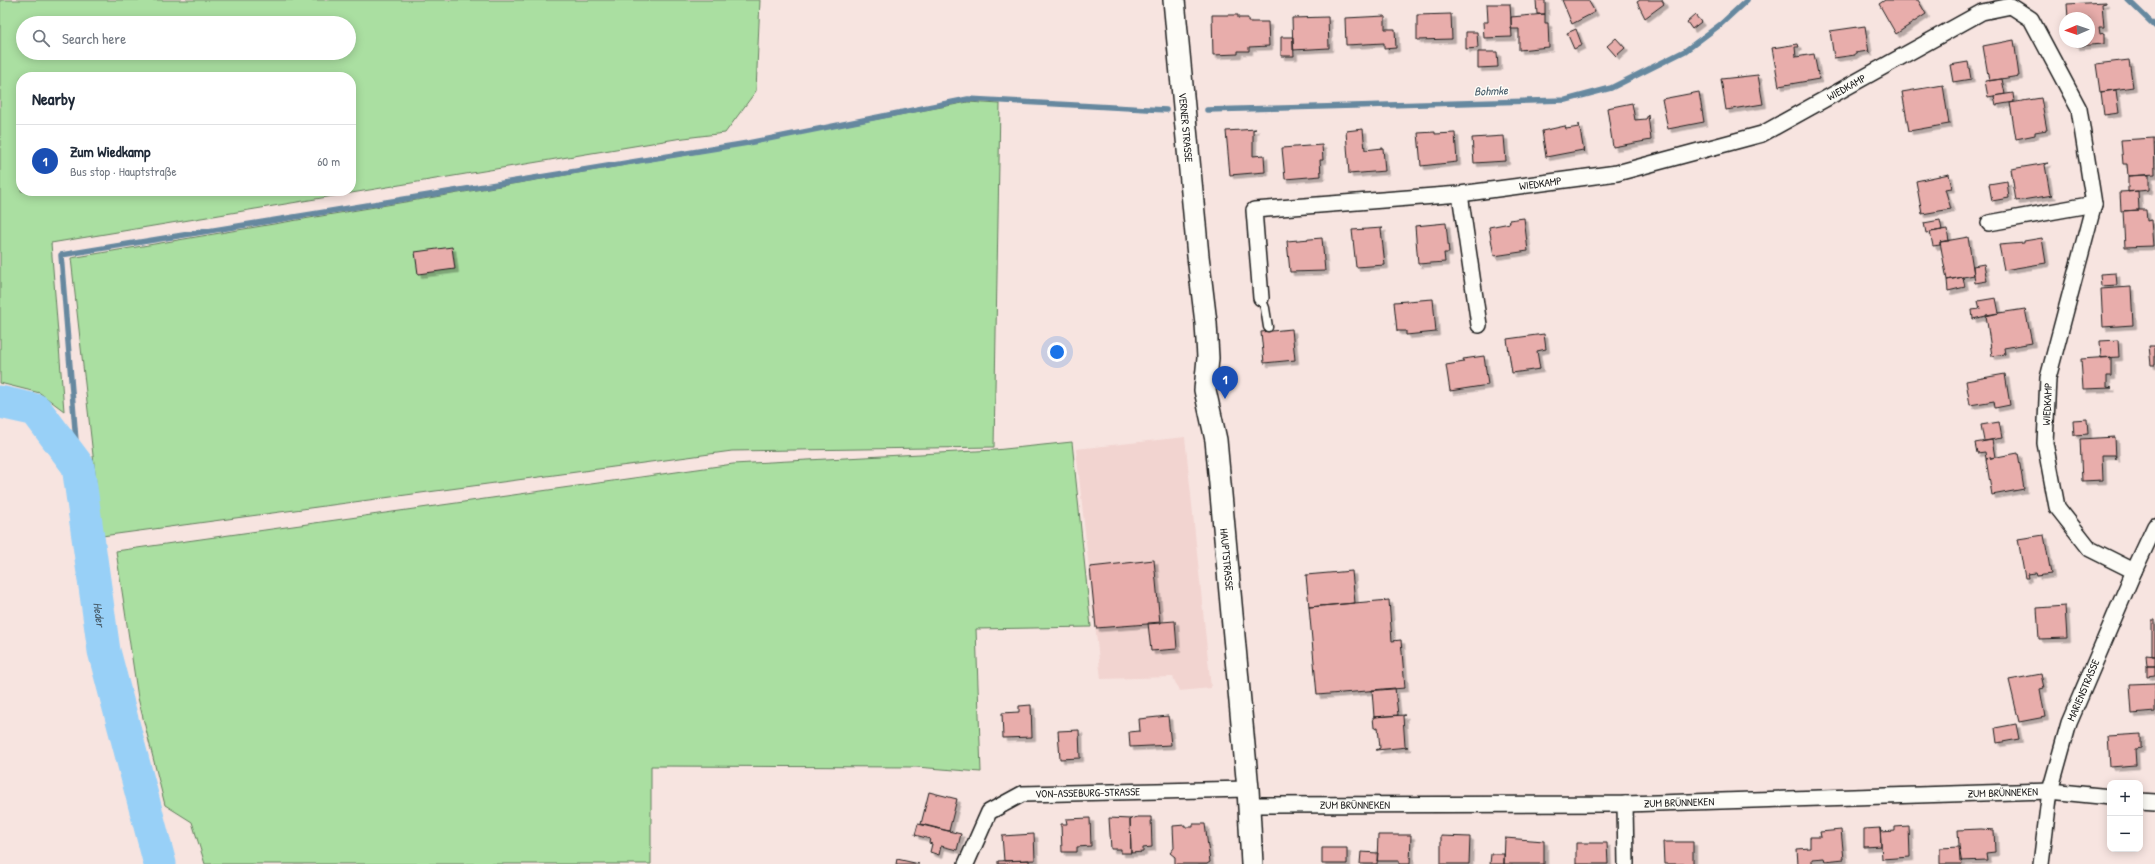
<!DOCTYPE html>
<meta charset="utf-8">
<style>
:root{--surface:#fff;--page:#f6f6f7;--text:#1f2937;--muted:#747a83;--line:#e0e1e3;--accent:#111827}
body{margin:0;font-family:"Patrick Hand",sans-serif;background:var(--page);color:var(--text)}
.controls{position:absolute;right:12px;bottom:12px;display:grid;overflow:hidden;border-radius:8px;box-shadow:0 2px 10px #0003}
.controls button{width:36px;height:36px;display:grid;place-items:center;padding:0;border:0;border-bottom:1px solid var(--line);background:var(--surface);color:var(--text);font:20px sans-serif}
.compass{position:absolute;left:2059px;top:12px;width:36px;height:36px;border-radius:50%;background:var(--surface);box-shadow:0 2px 10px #0003;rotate:268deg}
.you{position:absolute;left:1057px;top:352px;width:14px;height:14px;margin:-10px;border:3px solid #fff;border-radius:50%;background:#1a73e8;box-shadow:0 0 0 6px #1a73e833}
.badge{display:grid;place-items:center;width:26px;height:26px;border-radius:50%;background:var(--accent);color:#fff;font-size:13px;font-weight:700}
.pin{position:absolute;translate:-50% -33px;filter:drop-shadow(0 1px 2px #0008)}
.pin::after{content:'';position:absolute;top:21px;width:14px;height:12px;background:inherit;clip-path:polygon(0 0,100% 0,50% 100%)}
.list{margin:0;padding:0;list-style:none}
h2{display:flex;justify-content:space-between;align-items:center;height:52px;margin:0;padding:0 16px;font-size:17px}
h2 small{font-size:13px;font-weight:400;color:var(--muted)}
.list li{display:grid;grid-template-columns:26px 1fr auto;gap:12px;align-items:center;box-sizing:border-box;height:72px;padding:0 16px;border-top:1px solid var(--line)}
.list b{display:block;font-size:15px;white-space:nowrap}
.list p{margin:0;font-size:13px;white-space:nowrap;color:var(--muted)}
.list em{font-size:13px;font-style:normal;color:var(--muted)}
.icon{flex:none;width:22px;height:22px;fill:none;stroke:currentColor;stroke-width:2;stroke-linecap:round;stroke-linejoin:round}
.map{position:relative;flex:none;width:2155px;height:864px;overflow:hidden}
.search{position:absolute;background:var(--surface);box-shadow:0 2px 10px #0003;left:16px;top:16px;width:340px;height:44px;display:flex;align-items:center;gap:10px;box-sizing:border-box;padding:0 14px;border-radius:22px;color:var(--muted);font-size:15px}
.panel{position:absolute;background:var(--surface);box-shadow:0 2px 10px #0003;left:16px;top:72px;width:340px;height:124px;border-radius:16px}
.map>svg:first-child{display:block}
.built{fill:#f2d4d0}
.green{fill:#aadfa1;stroke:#637e5e;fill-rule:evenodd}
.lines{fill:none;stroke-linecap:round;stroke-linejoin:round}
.stream{stroke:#66889f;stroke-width:5.5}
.river{stroke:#98d0f7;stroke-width:33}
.building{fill:#e8adab;stroke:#1c1c1c;filter:url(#shadow)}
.service-casing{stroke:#1c1c1c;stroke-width:11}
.minor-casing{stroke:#1c1c1c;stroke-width:18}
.secondary-casing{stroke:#1c1c1c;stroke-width:24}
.service{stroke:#fdfcf7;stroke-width:8}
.minor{stroke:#fdfcf7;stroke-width:15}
.secondary{stroke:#fdfcf7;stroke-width:21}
.labels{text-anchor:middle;stroke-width:3;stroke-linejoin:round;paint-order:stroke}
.street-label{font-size:11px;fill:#1c1c1c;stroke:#fdfcf7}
.water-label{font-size:12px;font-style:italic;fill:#475b69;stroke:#fdfcf7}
</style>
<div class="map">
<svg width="2155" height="864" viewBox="0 0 2155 864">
<defs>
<filter id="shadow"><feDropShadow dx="3.5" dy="3.5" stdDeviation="0" flood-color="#0004"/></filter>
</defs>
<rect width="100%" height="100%" fill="#f7e4e0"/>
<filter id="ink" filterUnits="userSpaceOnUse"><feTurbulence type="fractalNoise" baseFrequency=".025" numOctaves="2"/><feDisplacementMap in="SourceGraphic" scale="8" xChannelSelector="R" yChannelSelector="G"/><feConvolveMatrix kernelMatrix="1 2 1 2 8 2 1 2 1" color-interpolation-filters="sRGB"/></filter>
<g filter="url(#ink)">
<path class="built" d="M1185,437L1211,688L1179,691L1173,677L1101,679L1076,449Z"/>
<path class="green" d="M0,0H760L756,91L725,133L676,139L51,243L64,411L40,393L0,383ZM23,23H349V53H23ZM21,77H351V191H21Z
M968,102L1000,104L994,447L732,451L102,536L71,258L709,151Z
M1072,442L1091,627L976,629L981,772L916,767L651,766V864H205L192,822L165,805L138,698L116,551L733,464L995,450Z"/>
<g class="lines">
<path class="stream" d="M2128,0L2155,26
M1207,110L1566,100L1611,88L1685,51L1721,24L1747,0
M78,466L61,255L748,143L968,99L1166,110"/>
<path class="river" id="s1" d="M0,402L36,410L78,466L104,651L160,864"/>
</g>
<path class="building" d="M1536,0H1545V14H1537Z
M1562,0H1588L1595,12L1572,24Z
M1640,0H1662L1664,4L1645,18L1637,2Z
M1885,0H1918L1926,14L1896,34L1879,4Z
M2106,2V3L2102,4L2104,27H2099L2100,34L2104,33V44L2076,46V42H2089V18H2068L2067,4Z
M1487,4H1510L1512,37L1484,38L1483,22H1488Z
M1451,14L1452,39L1417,40V15Z
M1545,14V23H1548L1549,47L1519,50V29H1511V17Z
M1212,15H1238V18H1248V22H1268L1269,46L1249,47V51H1238V54L1213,55Z
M1695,15L1701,22L1692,29L1687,22Z
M1385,16V29H1395L1396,48L1384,49V43L1346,45L1345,18Z
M1328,17L1329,48L1293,50L1292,18Z
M1865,26L1869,53L1868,51L1855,53V55L1834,58L1830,31Z
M1576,29L1582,45L1574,49L1567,33Z
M1466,32H1477L1478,48L1466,49Z
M1281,37H1293L1294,56H1281Z
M1616,38L1625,48L1616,56L1607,46Z
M2014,40L2019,76L1989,81L1983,46Z
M1798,44L1799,47H1795L1796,57L1814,54L1819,79L1779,86L1772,48Z
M1478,52H1497L1498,67L1478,68Z
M2129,60L2133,87L2100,92L2096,64Z
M1968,62L1971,79L1953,82L1950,65Z
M1758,75L1763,104L1726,110L1721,79Z
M2002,79L2005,94L1988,97L1985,81Z
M1943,85L1949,124L1909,131L1902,92Z
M2116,90L2119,113L2104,115L2101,92Z
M1699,92L1704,122L1668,129L1662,99Z
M2013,93L2014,102L1996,105L1994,96Z
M2041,98L2047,130L2035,132V135L2016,139L2010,103Z
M1632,103L1635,120L1646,119L1648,115L1651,140L1613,147L1607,108Z
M1579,124L1584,152L1583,150L1546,157L1542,131L1565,126L1566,129L1579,127Z
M1256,129L1253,130V156L1264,155L1265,172L1230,175L1226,131Z
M1363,129L1365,150L1383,148L1385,171L1349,174L1346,131Z
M1435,132V134L1455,133L1457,162L1421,166L1418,133Z
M1504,136L1506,161L1474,163L1472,138Z
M2154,138L2155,174L2128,176L2127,164H2123L2121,140Z
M1322,145L1323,160H1320L1321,176L1285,179L1282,148Z
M2048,163L2045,165L2050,194L2053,195L2016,201L2011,169Z
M1949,174L1952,188L1945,189L1951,209L1922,214L1916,181Z
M2149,175V190L2128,192V176Z
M2007,181L2009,198L1992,201L1989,184Z
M2138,191L2139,210L2121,211L2120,192Z
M2139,210H2146L2147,221L2151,220L2153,246L2125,247L2123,211Z
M1524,218L1528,251L1494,256L1489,227L1510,223L1509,220Z
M1940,220L1942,230L1926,233L1924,223Z
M1446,223L1449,253H1444L1445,262L1418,264L1415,226Z
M1383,228L1381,229L1385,265L1356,267L1352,230Z
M1947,229L1949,241L1940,242V245L1933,246L1930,232Z
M1968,237L1974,275L1947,280L1940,242Z
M1322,238L1325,271L1290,272L1287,241Z
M2042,238L2046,263L2004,270L1999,245L2024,243V241Z
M452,247L455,269L418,274L415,252Z
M1984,264L1987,281L1975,283L1973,266Z
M2116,273L2117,285L2101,286L2100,274Z
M1963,277L1965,287L1948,291L1947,280Z
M2131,287L2133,325L2103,327L2101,289Z
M1996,298L1999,313L1973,319L1972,310L1980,309L1978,301Z
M1433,299L1436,332L1406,335V331H1397L1394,302Z
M2025,309L2032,343L2004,348L2005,354L1992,356L1986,315Z
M1292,329L1295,360L1264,363L1261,332Z
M1544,334L1546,349L1537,351L1540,369L1512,373L1507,339Z
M2118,340L2119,357L2101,358L2100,341Z
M2149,346H2155V365H2151Z
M1484,356L1488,385L1450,391L1446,365L1464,362L1463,359Z
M2111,357V376H2107V387L2112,388L2083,389L2081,359Z
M2005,374L2010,405L1995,408L1994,401L1970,405L1966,381Z
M2087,419L2088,434L2074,435L2073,420Z
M1999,422L2002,438L1984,441L1981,425Z
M2115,437L2116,459L2115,455H2102L2103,480L2082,481L2080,439Z
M1992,440L1995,457L1986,459L1985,452L1977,453L1975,443Z
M2018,453L2024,489L1992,495L1986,459Z
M2044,535L2051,574L2037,576L2036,573L2027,574L2028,578H2025L2018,539Z
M1154,560L1160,623L1096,628L1090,567Z
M1352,571L1355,603L1309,607L1306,575Z
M1389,600L1392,641L1401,640L1405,688L1317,695L1309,607Z
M2065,606L2067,638L2039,639L2037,608Z
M2152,620H2155V656H2152Z
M1175,621L1177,649L1151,651L1148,623Z
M2146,655L2155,656V666H2147Z
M2147,666H2155V675L2147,676Z
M2041,674L2044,688L2040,689L2045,717L2019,722L2009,680Z
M2155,683V712L2132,714L2130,684Z
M1395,688L1398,715L1374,717L1372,690Z
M1031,705L1032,737L1003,738L1002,713L1019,712V706Z
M1405,715L1403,716L1405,746L1408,747L1376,750L1380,748L1378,727L1374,728L1373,717Z
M1168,716L1171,745L1130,747L1129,732L1140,731L1139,719Z
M2016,724L2019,739L1997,743L1995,728Z
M1079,730L1080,758L1060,759L1058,731Z
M2141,734V748L2135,749L2136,765L2110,767L2108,736Z
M929,792L957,799L949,831L921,824Z
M1138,817H1151L1152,847L1143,848V852L1131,853L1130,819Z
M1090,818L1091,846L1077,847V852H1062L1061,824H1067L1066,819Z
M1109,818L1130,819L1131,853H1121V849H1111Z
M918,824L961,834L957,850L941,846L939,855L930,852L932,844L929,843L930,839L915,835Z
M1193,824H1205L1210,862L1207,864H1175V857L1170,853L1174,848L1173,826L1185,825V827H1193Z
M1909,826L1910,857L1882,859L1880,828L1881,832L1895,831V827Z
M1880,828L1881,846L1864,847V829Z
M1981,829L1994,830L1995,852L1986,853L1987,860L1960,861L1958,830Z
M1841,830L1844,859L1825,861L1824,858L1812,859V864H1798L1797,849L1810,848V837H1821L1820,832Z
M1034,834L1035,860L1004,861L1002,836Z
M1378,835H1411L1410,864H1399V861H1377Z
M1441,836L1470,837L1469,864H1441Z
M1505,838L1544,841V864H1504Z
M1663,842H1693V864H1664Z
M1576,843H1607L1608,864H1576Z
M1959,847L1962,864H1940V848Z
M1322,848H1347V864H1322Z
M1361,852L1378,853L1377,864H1360Z
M1491,854H1504V864H1490Z
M897,859L919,864H896Z
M998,861L1029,860V864H998Z"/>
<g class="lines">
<defs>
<path id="service" d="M1261,298L1265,308L1268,327"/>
<g id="minor">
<path d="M1460,194L1479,325"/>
<path d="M1989,223L2094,204"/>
<path id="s2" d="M1261,298L1254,210L1460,194L1617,173L1762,134L1982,12L2011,6L2031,19L2079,109L2094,204L2048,378L2045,443L2057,507L2090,549L2134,571"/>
<path d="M2140,801L2155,802"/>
<path d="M1625,804L1626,864"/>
<path id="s3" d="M1248,805L1625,804L2050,791L2110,797"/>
<path id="s4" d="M966,864L989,812L1022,794L1248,789"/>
<path id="s5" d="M2041,864L2050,791L2069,723L2134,571L2155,526"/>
</g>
<g id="secondary">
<path id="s6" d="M1174,0L1198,256L1206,323L1208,358L1205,390L1216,440L1248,789L1252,864"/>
</g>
</defs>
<use href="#service" class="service-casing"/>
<use href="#minor" class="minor-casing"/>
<use href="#secondary" class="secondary-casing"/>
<use href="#service" class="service"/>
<use href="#minor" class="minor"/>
<use href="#secondary" class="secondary"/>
</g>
</g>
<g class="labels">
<g class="street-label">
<text dy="4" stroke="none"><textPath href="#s2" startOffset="700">WIEDKAMP</textPath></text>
<text dy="4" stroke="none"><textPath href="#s6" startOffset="128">VERNER STRASSE</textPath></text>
<text dy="4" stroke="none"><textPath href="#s2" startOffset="376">WIEDKAMP</textPath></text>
<text transform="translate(2047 404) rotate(-87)" y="4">WIEDKAMP</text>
<text dy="4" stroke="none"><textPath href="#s6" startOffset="563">HAUPTSTRASSE</textPath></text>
<text dy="4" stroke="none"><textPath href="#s5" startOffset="180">MARIENSTRASSE</textPath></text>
<text dy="4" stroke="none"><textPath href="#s4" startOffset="160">VON-ASSEBURG-STRASSE</textPath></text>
<text dy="4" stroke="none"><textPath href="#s3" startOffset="755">ZUM BRÜNNEKEN</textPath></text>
<text dy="4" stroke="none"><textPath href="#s3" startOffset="431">ZUM BRÜNNEKEN</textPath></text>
<text dy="4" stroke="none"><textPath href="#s3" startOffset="107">ZUM BRÜNNEKEN</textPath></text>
</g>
<g class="water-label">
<text transform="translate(1491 91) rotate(-2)" y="4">Bohmke</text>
<text dy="4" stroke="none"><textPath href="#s1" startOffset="257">Heder</textPath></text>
</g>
</g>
</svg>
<div class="controls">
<button>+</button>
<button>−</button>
</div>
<svg class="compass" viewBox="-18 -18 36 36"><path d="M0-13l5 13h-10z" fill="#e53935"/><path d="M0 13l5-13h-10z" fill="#747a83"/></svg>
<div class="you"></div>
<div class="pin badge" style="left:1225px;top:399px;background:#1a4fb4">1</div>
<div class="search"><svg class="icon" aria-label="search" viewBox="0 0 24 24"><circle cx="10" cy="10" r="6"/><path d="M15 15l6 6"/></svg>Search here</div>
<section class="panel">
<h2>Nearby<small></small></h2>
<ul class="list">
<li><span class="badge" style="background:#1a4fb4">1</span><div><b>Zum Wiedkamp</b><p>Bus stop · Hauptstraße</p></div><em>60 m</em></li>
</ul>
</section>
</div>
